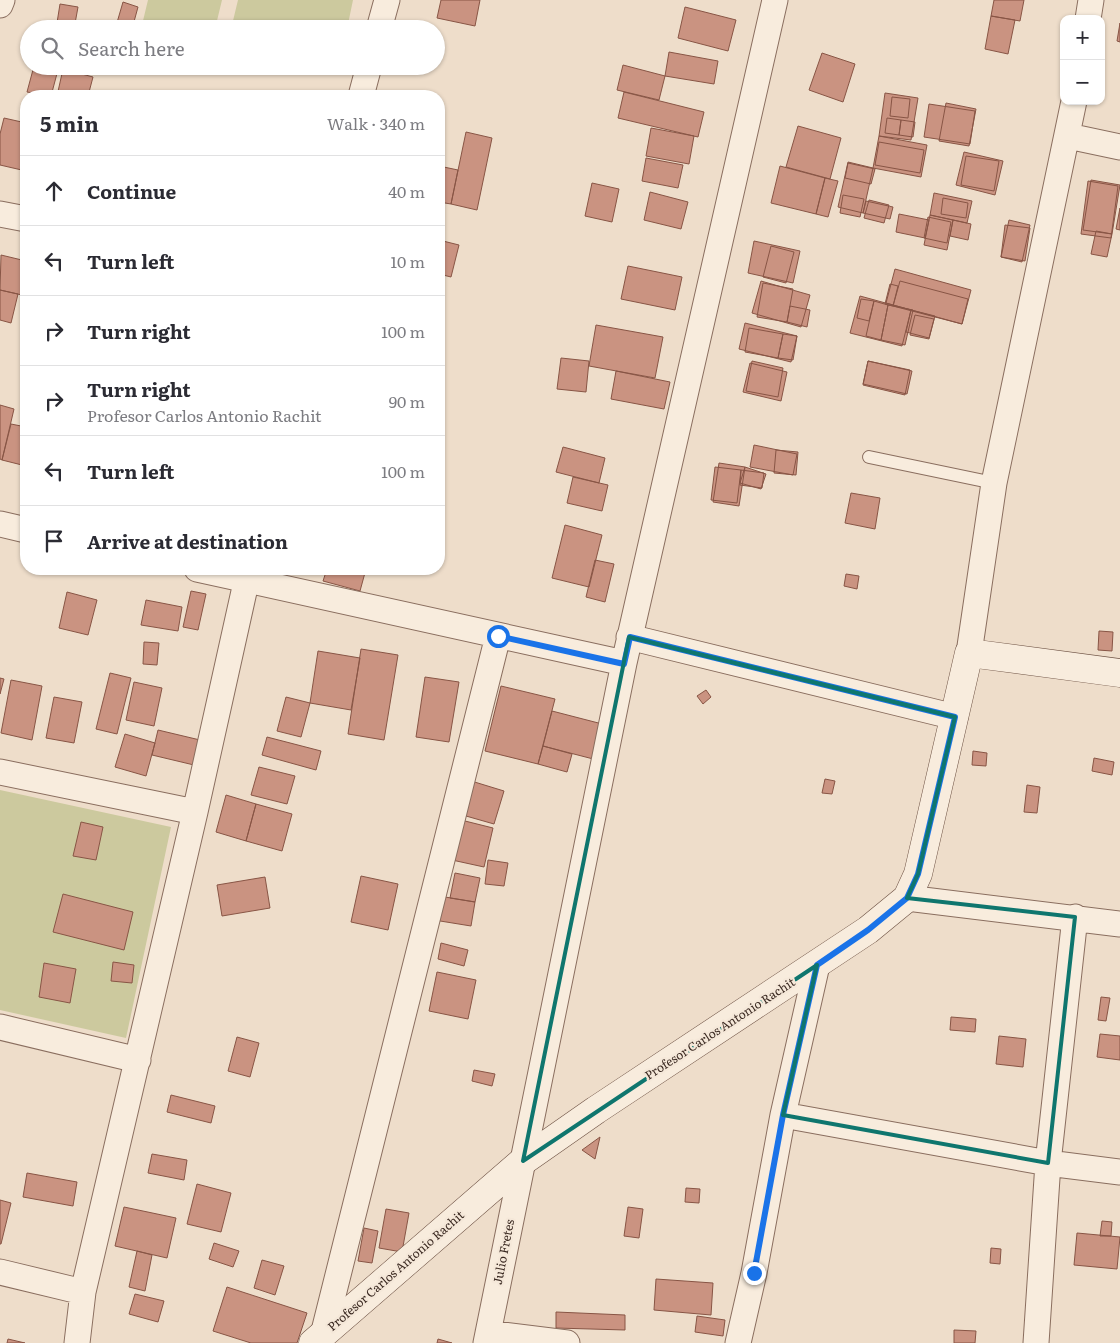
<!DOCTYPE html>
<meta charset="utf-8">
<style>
:root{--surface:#fff;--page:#f2f2f3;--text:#2b2b33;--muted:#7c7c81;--line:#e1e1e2}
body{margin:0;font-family:Literata,serif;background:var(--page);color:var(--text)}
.controls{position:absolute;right:15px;top:15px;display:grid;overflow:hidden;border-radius:10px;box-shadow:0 1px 4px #0004}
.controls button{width:45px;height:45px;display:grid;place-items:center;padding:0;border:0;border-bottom:1px solid var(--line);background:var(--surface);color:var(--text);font:25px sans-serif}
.stop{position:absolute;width:15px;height:15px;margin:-11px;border:4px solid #1a73e8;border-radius:50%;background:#fff}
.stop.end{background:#1a73e8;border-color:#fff;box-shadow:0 1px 5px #0008}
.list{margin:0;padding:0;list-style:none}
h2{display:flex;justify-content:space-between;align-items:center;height:65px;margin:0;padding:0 20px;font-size:21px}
h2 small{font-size:16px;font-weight:400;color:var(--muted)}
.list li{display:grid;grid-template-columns:32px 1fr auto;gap:15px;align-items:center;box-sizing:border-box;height:70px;padding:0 20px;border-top:1px solid var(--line)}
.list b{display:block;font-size:19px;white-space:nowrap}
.list p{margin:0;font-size:16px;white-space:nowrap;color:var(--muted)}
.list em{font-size:16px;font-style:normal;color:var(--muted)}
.icon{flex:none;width:28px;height:28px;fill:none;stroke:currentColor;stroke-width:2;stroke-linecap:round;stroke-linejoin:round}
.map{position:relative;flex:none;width:1120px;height:1343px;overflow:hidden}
.search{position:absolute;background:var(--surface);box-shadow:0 1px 4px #0004;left:20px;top:20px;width:425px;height:55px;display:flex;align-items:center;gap:12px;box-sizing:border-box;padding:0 18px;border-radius:28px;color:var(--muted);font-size:19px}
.panel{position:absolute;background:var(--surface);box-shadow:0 1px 4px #0004;left:20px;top:90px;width:425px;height:485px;border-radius:20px}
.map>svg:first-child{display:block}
.green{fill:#ccc99e}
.building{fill:#ca9381;stroke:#885545}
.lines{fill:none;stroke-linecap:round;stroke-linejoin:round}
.service-casing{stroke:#8a6e5f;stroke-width:14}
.minor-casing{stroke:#8a6e5f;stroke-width:27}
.secondary-casing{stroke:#6c5042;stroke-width:29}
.service{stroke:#f8ecdd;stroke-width:12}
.minor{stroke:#f8ecdd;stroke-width:25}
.secondary{stroke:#f8ecdd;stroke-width:28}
.route{stroke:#1a73e8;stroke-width:6}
.marked{fill:none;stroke:#0f766e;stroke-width:4;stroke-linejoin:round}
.labels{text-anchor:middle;stroke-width:4.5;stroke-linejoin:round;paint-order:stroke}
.street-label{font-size:12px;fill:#3b2a22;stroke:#f5e8d9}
</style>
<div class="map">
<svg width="1120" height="1343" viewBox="0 0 1120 1343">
<rect width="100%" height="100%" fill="#eeddca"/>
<path class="green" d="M148,0H222L215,29H141Z
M238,0H353L347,29H231Z
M0,790L171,827L126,1038L0,1010Z"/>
<path class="building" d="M441,0H480L475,26L437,18Z
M994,0H1024L1020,21L991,16Z
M123,2L138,7L132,29L116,26Z
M60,4L78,7L74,29H56Z
M685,7L736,20L728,51L678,38Z
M991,16L1015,20L1008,54L985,49Z
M1120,23V42L1117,41Z
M669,52L718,61L714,84L665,76Z
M822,53L855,64L843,102L809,90Z
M623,65L665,76L659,100L617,90Z
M34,66H59L51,96L27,92Z
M63,69L93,77L88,96H57Z
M624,92L704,112L698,137L618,118Z
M885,93L918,98L911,140L879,136Z
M892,97L910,99L908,118L890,116Z
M946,103L976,109L969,146L939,141Z
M929,104L975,111L970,144L924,137Z
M4,118L26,123V171L0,165V134Z
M887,118L901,120L899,135L885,133Z
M901,120L915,122L913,137L899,135Z
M798,126L841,138L830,179L786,167Z
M651,128L694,136L689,164L646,156Z
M466,132L492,138L477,210L451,204Z
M879,136L927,145L921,177L873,168Z
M879,142L924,150L920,173L875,165Z
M964,152L1003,161L995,195L956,185Z
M966,156L999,161L994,191L961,185Z
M646,158L683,165L678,188L642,181Z
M848,162L873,168L863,213L838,207Z
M848,163L875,169L871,184L845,178Z
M439,166L458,170L451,204L439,202Z
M780,166L825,178L816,214L771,203Z
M825,178L838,181L828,217L816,214Z
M1091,180L1120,185L1112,234L1083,230Z
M1088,181L1118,186L1111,238L1081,234Z
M592,183L619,189L612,222L585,216Z
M650,192L688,202L681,229L644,220Z
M934,193L972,201L967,223L930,215Z
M843,195L864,199L860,217L840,213Z
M943,198L968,203L966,218L941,214Z
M869,200L889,205L884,223L864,218Z
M866,201L893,207L890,219L863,213Z
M1120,208V230L1116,229Z
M899,214L929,220L925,238L896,232Z
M930,215L953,220L947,250L924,245Z
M928,217L951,222L947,243L924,238Z
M953,220L971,224L968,240L950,236Z
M1009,220L1030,225L1022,262L1001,257Z
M1005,225L1030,228L1025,261L1001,257Z
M1096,231L1112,234L1107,257L1091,254Z
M439,240L459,245L451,277L439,274Z
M754,241L800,251L793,283L748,273Z
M771,246L794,252L786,283L763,277Z
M1,255L26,261V279L22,295L0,290Z
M628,266L682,277L675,310L621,299Z
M895,269L971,290L962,324L886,303Z
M761,281L810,295L801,327L752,313Z
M900,281L968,299L962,324L893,306Z
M763,283L793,289L787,322L757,317Z
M890,284L898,286L893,306L885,304Z
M0,290L18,294L11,323L0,320Z
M860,296L911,310L902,346L850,333Z
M861,299L874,301L869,321L857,318Z
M874,301L888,305L881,340L866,336Z
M888,305L913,310L905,345L881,340Z
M790,306L810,310L807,327L787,322Z
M911,310L935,316L929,338L906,332Z
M915,315L934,319L929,339L910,335Z
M745,323L797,336L791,362L739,349Z
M596,325L663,337L655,378L589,366Z
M749,328L783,334L778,358L745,352Z
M783,334L797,336L793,360L778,358Z
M561,358L589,361L586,392L557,389Z
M752,361L783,368L778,397L746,391Z
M868,361L912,371L907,394L863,384Z
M868,361L910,370L905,395L863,385Z
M750,363L787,372L781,401L743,392Z
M616,371L670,382L664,409L611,399Z
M0,405L14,409L2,460L0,459Z
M11,424L26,427V466L2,460Z
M754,445L797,454L793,475L750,467Z
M563,447L605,458L599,483L556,472Z
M776,450L798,452L796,475L774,473Z
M719,463L745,467L739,506L713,502Z
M715,467L741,470L737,503L711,500Z
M745,467L766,474L761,489L740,483Z
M741,470L764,473L762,488L740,485Z
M573,477L608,485L602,511L567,503Z
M851,493L880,498L875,529L845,523Z
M565,525L602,535L589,587L552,578Z
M595,560L614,564L605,602L586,597Z
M327,569H366L360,591L323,581Z
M846,574L859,576L857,589L844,586Z
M191,591L206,594L198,630L183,627Z
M67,592L97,600L88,635L59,628Z
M146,600L182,607L178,631L141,625Z
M1099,631L1113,632L1112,651L1098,650Z
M144,642L159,643L157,665L143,664Z
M361,649L398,655L384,740L348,734Z
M318,651L360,658L351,710L310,703Z
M110,673L131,678L117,734L96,729Z
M425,677L459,682L449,742L416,737Z
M0,678L4,679L0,694Z
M11,680L42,686L32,740L1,733Z
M134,682L162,688L154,726L126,720Z
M501,686L555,699L538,764L485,751Z
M706,690L711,697L703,704L697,696Z
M54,697L82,702L74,743L46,738Z
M286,697L310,703L301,737L277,731Z
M552,711L610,726L601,761L543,746Z
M158,730L200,740L194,765L152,755Z
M125,734L155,743L146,776L115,767Z
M267,737L321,751L316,770L262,755Z
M543,746L572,754L567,772L538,764Z
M973,751L987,753L986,766L972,765Z
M1094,758L1114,762L1112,775L1092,771Z
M259,767L295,776L287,804L251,795Z
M825,779L835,781L832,794L822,793Z
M468,780L504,791L494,824L459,814Z
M1027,785L1040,787L1037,813L1024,812Z
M226,795L256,804L246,841L216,832Z
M256,804L292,814L282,851L246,841Z
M461,820L493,828L484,867L452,860Z
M81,822L103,827L96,860L73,856Z
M488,860L508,863L504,886L485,884Z
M455,873L480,878L475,902L450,898Z
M361,876L398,884L388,930L351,922Z
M265,877L270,908L222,916L217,885Z
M63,894L133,912L124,950L53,932Z
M439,896L475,902L471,926L434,920Z
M441,943L468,950L464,966L438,959Z
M113,962L134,965L132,983L111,981Z
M44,963L76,969L70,1003L39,997Z
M437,972L476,980L468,1019L429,1011Z
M1101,997L1110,998L1106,1021L1098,1020Z
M951,1017L976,1019L975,1032L950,1030Z
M1100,1034L1120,1036V1060L1097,1057Z
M999,1036L1026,1039L1023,1067L996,1064Z
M237,1037L259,1043L250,1077L228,1071Z
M474,1070L495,1074L492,1086L472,1081Z
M171,1095L215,1106L211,1123L167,1112Z
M600,1137L595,1159L582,1150Z
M152,1154L187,1160L184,1180L148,1173Z
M27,1173L77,1182L73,1206L23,1197Z
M197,1184L231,1193L221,1232L187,1224Z
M686,1188L700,1189L699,1203L685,1202Z
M0,1200L11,1203L1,1244H0Z
M124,1207L176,1218L167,1258L115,1246Z
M628,1207L643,1209L639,1238L624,1236Z
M386,1209L409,1213L402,1252L379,1248Z
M1102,1221L1112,1222L1111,1236H1100Z
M364,1228L378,1231L372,1263L358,1261Z
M1077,1233L1120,1237L1117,1269L1074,1265Z
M214,1243L239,1251L233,1267L209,1259Z
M991,1248L1001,1249L1000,1264L990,1263Z
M137,1251L152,1255L145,1291L129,1287Z
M262,1260L284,1266L275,1295L254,1288Z
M656,1279L713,1283L711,1315L654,1310Z
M227,1287L307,1313L297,1343H251L213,1331Z
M135,1294L164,1301L158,1322L129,1314Z
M556,1312L625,1315V1330L556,1328Z
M697,1316L725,1320L723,1336L695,1332Z
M954,1330L976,1331L975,1343H954Z
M8,1339L25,1343H7Z
M438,1339L452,1343H437Z"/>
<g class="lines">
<defs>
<path id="service" d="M869,457L994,483"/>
<path id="minor" d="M0,5L2,0
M1088,19L1091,0
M379,29L387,0
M361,96L369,66
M1068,136L1120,147
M0,214L26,219
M0,524L26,530
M197,569L624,663
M629,637L955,717
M969,653L994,483L1074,101
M0,772L195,812
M907,898L1120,924
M0,1027L138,1060
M783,1115L1048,1163L1120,1172
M0,1272L83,1292
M488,1333L567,1343
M323,1335L498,636
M77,1343L83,1292L195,812L249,569
M486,1343L624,663L775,0
M738,1343L754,1273L783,1115L817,965
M1036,1343L1048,1163L1075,917"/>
<path id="secondary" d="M313,1343L523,1161L596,1110L868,930L907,898L918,874L969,653L1120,673"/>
</defs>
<use href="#service" class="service-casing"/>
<use href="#minor" class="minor-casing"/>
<use href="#secondary" class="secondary-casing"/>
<use href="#service" class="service"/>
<use href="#minor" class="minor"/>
<use href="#secondary" class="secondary"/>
</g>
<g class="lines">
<path class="route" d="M498,636L624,664L630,637L955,717L918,874L907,898L868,930L817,965L783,1115L754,1273"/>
</g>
<path class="marked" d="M629,637L955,717L918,874L907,898L1075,917L1048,1163L783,1115L817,965L523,1161Z"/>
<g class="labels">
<g class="street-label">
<text transform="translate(720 1029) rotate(-33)" y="4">Profesor Carlos Antonio Rachit</text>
<text transform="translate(504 1252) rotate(-79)" y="4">Julio Fretes</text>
<text transform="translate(396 1271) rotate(-41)" y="4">Profesor Carlos Antonio Rachit</text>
</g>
</g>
</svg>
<div class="controls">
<button>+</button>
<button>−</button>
</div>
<div class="stop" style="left:498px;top:636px"></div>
<div class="stop end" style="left:754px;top:1273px"></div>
<div class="search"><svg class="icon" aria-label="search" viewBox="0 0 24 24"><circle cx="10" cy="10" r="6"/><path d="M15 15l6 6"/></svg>Search here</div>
<section class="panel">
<h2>5 min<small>Walk · 340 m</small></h2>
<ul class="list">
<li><svg class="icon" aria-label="ahead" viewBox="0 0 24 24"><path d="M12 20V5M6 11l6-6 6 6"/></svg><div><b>Continue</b></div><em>40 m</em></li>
<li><svg class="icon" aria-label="left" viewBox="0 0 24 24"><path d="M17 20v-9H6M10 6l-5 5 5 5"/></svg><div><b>Turn left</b></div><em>10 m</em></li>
<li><svg class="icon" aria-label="right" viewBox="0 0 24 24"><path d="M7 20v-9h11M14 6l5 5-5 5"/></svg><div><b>Turn right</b></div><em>100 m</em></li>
<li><svg class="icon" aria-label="right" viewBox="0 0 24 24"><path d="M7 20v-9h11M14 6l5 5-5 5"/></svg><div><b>Turn right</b><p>Profesor Carlos Antonio Rachit</p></div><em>90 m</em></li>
<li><svg class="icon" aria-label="left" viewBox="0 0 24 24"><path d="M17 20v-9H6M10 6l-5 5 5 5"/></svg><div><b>Turn left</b></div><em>100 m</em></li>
<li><svg class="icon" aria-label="arrive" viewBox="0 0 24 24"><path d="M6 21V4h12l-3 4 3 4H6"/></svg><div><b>Arrive at destination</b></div></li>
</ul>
</section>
</div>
